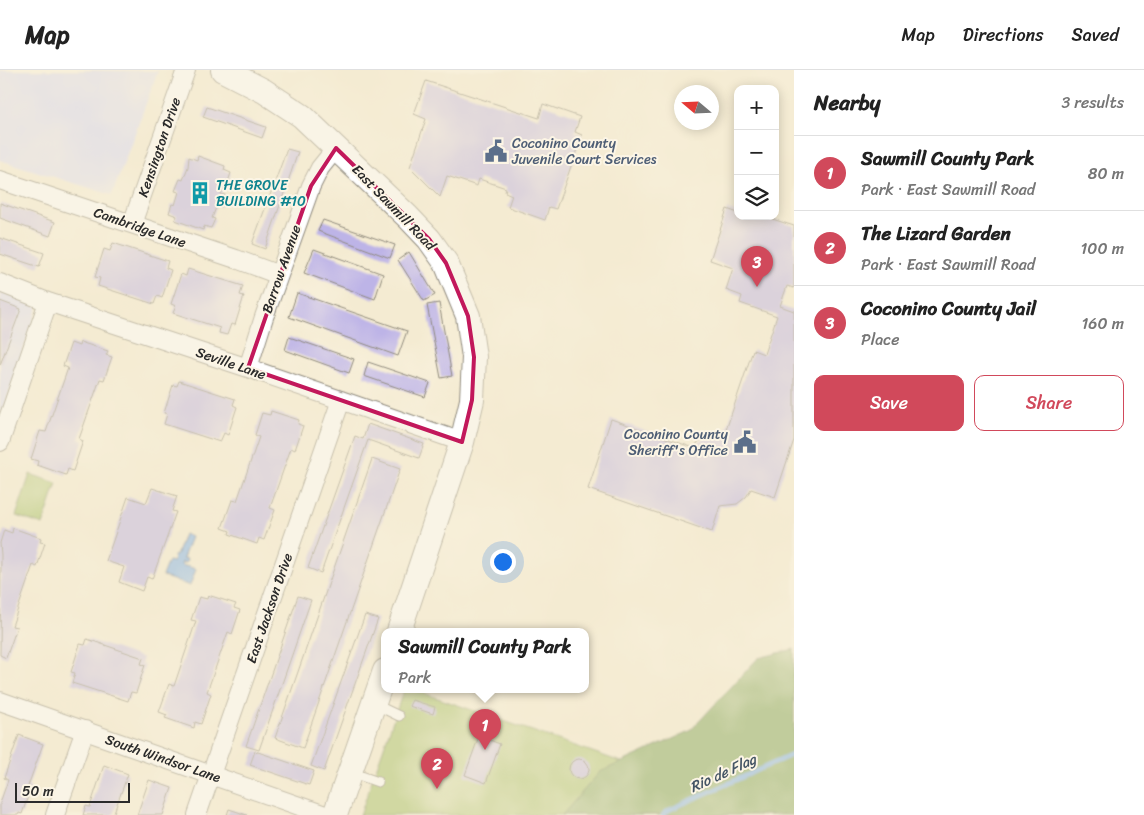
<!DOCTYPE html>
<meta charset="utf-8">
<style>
:root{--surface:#fff;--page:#f2f2f2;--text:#222;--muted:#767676;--line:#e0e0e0;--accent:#d1495b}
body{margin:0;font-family:Sriracha,sans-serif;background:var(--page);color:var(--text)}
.controls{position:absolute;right:15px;top:15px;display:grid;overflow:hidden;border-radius:10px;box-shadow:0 2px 12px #0003}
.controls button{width:45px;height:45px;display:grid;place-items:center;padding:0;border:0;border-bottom:1px solid var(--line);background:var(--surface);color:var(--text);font:25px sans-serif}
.compass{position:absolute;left:674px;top:15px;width:45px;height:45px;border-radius:50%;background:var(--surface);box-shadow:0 2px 12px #0003;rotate:289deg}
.scale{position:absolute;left:15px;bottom:12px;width:115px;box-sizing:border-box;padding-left:5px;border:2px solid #2b2b2b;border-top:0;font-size:14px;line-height:18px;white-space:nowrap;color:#2b2b2b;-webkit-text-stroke:4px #fcf5e5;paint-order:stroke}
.you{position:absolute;left:502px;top:491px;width:18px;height:18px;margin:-12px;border:4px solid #fff;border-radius:50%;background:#1a73e8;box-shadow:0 0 0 8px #1a73e833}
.badge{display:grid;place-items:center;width:32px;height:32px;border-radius:50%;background:var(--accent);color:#fff;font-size:16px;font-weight:700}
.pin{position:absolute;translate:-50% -41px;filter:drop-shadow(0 1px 2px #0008)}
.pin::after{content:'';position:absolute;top:26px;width:18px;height:15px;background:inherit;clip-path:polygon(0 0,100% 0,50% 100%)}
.popup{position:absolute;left:381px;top:558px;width:208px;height:65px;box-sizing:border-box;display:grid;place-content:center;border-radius:10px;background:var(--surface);filter:drop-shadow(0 1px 4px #0005);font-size:16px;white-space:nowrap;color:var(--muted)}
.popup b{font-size:19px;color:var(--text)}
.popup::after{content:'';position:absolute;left:50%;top:100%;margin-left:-10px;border:10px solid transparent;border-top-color:var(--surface)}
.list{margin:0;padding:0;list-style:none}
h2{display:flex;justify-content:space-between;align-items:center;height:65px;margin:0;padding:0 20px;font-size:21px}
h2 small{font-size:16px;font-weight:400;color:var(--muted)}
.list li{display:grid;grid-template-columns:32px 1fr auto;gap:15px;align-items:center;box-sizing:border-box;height:75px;padding:0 20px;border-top:1px solid var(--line)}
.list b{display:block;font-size:19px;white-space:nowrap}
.list p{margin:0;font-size:16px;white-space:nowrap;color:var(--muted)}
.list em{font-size:16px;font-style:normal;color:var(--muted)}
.actions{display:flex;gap:10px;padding:15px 20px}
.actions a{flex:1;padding:11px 0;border:1px solid var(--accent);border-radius:10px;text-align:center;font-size:18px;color:var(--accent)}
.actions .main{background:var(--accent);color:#fff}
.icon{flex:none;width:28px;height:28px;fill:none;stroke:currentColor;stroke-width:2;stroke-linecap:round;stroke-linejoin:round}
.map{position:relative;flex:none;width:794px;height:745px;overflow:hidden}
header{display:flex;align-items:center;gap:30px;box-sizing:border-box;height:70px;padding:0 25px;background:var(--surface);border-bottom:1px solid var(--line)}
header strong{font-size:24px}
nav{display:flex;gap:28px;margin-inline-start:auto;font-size:18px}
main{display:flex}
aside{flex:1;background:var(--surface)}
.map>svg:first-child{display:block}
.built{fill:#d6d8f9}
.green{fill:#a6c168;stroke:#68764a}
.forest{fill:#84a75c;stroke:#586944}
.water{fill:#80b2ec;stroke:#566e8c}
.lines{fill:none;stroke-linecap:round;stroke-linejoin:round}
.stream{stroke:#80b2ec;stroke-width:4.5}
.building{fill:#bdb4e7}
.lane-casing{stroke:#908b7e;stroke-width:11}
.street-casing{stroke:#908b7e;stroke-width:20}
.secondary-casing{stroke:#908b7e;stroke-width:26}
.lane{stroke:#fff;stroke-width:9}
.street{stroke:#fff;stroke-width:18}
.secondary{stroke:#fff;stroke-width:24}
.marked{fill:none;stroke:#c2185b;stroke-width:4;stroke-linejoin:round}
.labels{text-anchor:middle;stroke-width:4;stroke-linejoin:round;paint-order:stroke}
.service-label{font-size:14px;fill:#4e5e75;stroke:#fcf5e5;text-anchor:start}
.street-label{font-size:14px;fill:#2b2b2b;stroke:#fcf5e5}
.culture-label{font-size:14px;fill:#0d838f;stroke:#fcf5e5;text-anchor:start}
.water-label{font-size:15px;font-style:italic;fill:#445465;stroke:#fcf5e5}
</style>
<header>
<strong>Map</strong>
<nav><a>Map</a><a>Directions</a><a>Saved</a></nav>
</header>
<main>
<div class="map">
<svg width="794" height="745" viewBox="0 0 794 745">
<rect width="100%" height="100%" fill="#fcf5e5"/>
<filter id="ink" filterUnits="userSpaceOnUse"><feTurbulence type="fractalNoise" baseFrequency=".02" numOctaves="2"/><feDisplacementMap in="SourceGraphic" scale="10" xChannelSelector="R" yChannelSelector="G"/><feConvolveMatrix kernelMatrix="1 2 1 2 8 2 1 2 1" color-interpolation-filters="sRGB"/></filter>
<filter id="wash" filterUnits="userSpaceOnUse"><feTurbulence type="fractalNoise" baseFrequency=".0096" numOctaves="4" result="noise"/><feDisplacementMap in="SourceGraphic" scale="20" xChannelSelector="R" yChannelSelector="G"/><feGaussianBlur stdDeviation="1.12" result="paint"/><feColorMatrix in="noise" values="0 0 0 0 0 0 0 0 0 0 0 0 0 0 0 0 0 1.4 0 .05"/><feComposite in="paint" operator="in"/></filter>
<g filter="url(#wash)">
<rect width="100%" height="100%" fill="#f4ebd2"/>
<path class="built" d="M0,0L158,1L112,125L0,90Z
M0,221L38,236L0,351Z"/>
<path class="green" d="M30,404L57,413L43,455L16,446Z
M404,619H412L773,745H360Z"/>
<path class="forest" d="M794,579V745H562L600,702L690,661L758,588Z"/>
<path class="water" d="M184,464L191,467L183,488L187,489L186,493L182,492L181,495L196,499L190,516L162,506L168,491L173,492L174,485L176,486Z"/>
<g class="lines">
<path class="stream" d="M663,745L669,740L794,684"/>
</g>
<g id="blocks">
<path class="building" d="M426,11L539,48L543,34L580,47L575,62L582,65L556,139L549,137L545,150L508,137L512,125L505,122L506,118L479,109L477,116L447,106L440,127L410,97L426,49L414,44Z
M207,37L266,57L262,68L203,47Z
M287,79L298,82L265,179L252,174Z
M198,86L225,96L224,100L231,103L228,112L226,111L221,124L225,125L221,137L217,135L212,148L215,149L211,158L204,156L203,160L175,150L177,146L169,143L172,134L175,135L179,122L175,121L180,109L183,110L188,97L189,87L197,90Z
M0,133L55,152L50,166L0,148Z
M727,139L738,143V146H763L794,156V218L787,216L780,236L794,241V370L775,427L751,419L746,427L737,434L720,436L712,462L588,419L611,349L694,378L699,371L710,365L725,363L753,280L764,284L777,246L740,233L742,226L726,220L733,198L710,190Z
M323,150L395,175L390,188L318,161Z
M0,168L44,183L39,197L0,184Z
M113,173L168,191L166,198L171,200L162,228L157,226L154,234L98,216L100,208L95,207L104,179L110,181Z
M314,179L383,204L375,229L304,203Z
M409,182L435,225L424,231L398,190Z
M188,199L243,216L240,225L244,226L235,255L231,254L227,265L219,263L220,258L173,243L176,236L171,234L181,204L186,206Z
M297,223L407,261L398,286L289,247Z
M0,231L21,239L0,295Z
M439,233L452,306L441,308L427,235Z
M289,267L354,289L349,303L285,280Z
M80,272L108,281L106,285L112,287L104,310L100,309L79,369L83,371L73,401L68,399L66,405L37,395L38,391L31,389L40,361L46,362L68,298L63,296L71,273L79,276Z
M368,292L430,313L425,327L364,306Z
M179,311L235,329L233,335L237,337L228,365L224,363L220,372L164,354L167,344L164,343L173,315L177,316Z
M271,341L299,350L298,354L303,356L295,380L291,378L270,438L275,440L264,470L259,468L257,474L229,464L230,461L222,458L232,430L237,431L259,367L255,365L262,343L270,345Z
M368,354L424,374L419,388L368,370L321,503L308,498L355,366L363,369Z
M372,389L400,399L303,678L275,668Z
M152,418L177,426L172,441L176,442L152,509L147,507L142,521L119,512L124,497L106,491L128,427L146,433Z
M13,458L41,468L40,472L45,473L37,497L33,495L12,556L17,557L6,588L0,585L1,485L0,473L4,460L12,463Z
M208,525L236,534L234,538L240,540L232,564L228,562L207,622L211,624L201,654L195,652L194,658L165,648L167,645L159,642L169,614L174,616L196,551L191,550L199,527L207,529Z
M298,526L311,530L259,680L246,676Z
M365,545L378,549L324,701L311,696Z
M87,569L143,588L141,594L145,595L136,623L131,622L128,631L72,613L75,603L71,602L80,574L85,575Z
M412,630L435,637L433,644L409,636Z
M19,665L43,674L28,716L31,717L22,744L19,743L18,745H0V733L8,710L4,708Z
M479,666L500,674L486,713L465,705Z
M255,681L314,701L309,715L250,695Z
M569 699a10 10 0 1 1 20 0a10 10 0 1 1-20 0Z
M104,695L128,704L113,745H83L86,736L90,737Z
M149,710L172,718L163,745H137Z
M229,739L247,745H227Z"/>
</g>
</g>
<g filter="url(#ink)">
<use href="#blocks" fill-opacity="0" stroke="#908b7e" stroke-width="1"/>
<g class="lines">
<defs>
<path id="lane" d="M374,634L399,646
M350,702L378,712"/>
<path id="street" d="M0,110L236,189L279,205
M132,154L186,0
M0,213L48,232L248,298L462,372
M248,298L264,247L311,116L320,98L336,78
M0,372L48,232
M0,631L325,745
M55,745L85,660
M197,745L341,330"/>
<path id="secondary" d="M223,0L264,21L302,46L408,147L429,169L446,193L468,246L474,287L472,330L462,372L399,561
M335,745L385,601"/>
</defs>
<use href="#lane" class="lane-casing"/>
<use href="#street" class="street-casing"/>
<use href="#secondary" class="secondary-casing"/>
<use href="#lane" class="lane"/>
<use href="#street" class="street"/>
<use href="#secondary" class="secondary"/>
</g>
</g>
<path d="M0 0H794V745H0ZM336,78L429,169L446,193L468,246L474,287L472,330L462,372L248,298L311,116Z" fill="#f4ebd2" fill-opacity=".55" fill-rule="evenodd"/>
<path class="marked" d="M336,78L429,169L446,193L468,246L474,287L472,330L462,372L248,298L311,116Z"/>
<defs>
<symbol id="civic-bare" viewBox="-9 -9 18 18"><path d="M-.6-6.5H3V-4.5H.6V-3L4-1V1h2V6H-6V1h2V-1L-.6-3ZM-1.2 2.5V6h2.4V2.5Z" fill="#5c6f8a" stroke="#fcf5e5" stroke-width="2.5" paint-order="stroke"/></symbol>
<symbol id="building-bare" viewBox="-9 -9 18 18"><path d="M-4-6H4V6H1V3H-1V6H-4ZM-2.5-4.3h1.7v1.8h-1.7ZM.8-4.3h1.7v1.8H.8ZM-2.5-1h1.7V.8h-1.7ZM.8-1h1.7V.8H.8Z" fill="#0f9aa8" stroke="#fcf5e5" stroke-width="2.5" paint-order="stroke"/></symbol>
</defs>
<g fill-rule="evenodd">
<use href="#civic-bare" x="480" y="65" width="32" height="32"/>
<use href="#building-bare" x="184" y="107" width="32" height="32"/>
<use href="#civic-bare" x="729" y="356" width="32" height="32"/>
</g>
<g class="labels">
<g class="service-label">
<text x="512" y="78">Coconino County<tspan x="512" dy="16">Juvenile Court Services</tspan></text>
<text x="728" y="369" text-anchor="end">Coconino County<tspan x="728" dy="16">Sheriff's Office</tspan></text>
</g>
<g class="street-label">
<text transform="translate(159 77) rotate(-71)" y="5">Kensington Drive</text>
<text transform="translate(394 137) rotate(46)" y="5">East Sawmill Road</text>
<text transform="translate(140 157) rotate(19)" y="5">Cambridge Lane</text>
<text transform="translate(281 199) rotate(-71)" y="5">Barrow Avenue</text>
<text transform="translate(231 293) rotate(19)" y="5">Seville Lane</text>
<text transform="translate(269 538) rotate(-71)" y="5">East Jackson Drive</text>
<text transform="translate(163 688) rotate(19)" y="5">South Windsor Lane</text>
</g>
<g class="culture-label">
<text x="216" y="120">THE GROVE<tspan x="216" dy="16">BUILDING #10</tspan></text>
</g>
<g class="water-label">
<text transform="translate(723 703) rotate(-25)" y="5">Rio de Flag</text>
</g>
</g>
</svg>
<div class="controls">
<button>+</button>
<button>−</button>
<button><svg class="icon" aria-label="layers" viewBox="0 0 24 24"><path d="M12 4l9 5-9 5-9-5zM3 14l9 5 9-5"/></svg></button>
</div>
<svg class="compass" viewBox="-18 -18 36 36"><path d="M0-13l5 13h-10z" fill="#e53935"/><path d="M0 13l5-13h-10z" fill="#767676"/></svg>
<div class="scale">50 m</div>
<div class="you"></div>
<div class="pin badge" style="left:485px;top:680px">1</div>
<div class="popup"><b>Sawmill County Park</b>Park</div>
<div class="pin badge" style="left:437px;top:719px">2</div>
<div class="pin badge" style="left:757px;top:217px">3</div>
</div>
<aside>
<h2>Nearby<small>3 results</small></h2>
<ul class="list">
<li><span class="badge">1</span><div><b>Sawmill County Park</b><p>Park · East Sawmill Road</p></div><em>80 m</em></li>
<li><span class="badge">2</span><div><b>The Lizard Garden</b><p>Park · East Sawmill Road</p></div><em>100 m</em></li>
<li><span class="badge">3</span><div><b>Coconino County Jail</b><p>Place</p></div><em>160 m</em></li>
</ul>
<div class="actions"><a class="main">Save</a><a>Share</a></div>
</aside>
</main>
